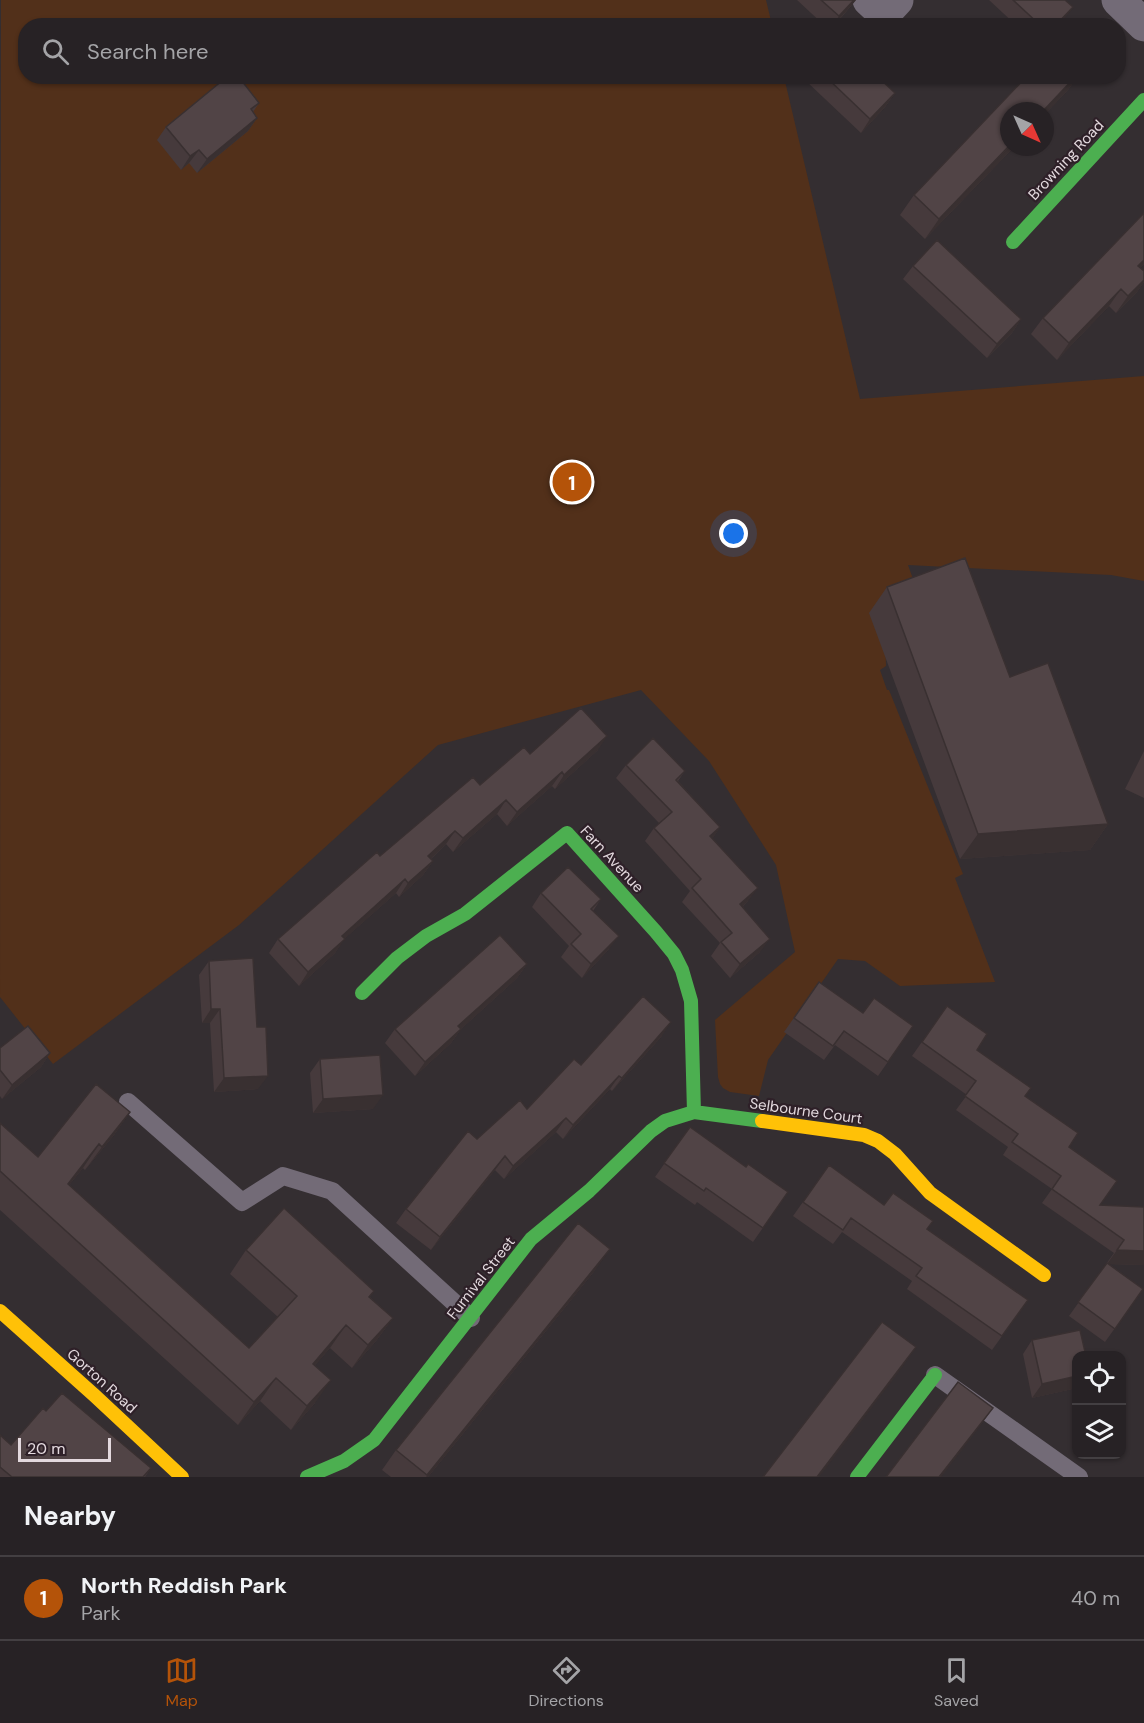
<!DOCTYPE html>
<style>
:root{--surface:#272225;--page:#2f2a2d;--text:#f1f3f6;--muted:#a4a4a7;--line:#433f42;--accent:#b45309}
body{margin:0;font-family:"DM Sans",sans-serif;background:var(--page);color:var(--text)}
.controls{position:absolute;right:18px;bottom:18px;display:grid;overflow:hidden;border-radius:12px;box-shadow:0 2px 4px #0004}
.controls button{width:54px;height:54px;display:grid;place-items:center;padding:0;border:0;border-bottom:2px solid var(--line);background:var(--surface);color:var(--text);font:30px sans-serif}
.compass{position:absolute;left:1000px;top:102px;width:54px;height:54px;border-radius:50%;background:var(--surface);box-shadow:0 2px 4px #0004;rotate:135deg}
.scale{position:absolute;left:18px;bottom:15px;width:93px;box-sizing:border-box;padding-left:6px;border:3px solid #e3d9de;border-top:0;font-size:16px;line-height:21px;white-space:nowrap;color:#e3d9de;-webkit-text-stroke:4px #2e2028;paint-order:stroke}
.you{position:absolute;left:734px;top:534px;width:21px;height:21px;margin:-15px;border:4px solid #fff;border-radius:50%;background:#1a73e8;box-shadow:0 0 0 9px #1a73e833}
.badge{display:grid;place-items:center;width:39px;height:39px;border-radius:50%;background:var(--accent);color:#fff;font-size:20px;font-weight:700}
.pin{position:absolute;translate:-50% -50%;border:3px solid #fff;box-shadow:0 2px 6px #0006}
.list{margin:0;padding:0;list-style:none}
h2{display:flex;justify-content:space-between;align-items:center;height:78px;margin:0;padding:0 24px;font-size:26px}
h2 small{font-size:20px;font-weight:400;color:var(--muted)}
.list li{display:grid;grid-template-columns:39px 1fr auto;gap:18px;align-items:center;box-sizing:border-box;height:84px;padding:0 24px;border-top:2px solid var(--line)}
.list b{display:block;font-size:22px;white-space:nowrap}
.list p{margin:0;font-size:20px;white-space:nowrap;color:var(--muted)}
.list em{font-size:20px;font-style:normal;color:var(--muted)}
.icon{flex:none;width:33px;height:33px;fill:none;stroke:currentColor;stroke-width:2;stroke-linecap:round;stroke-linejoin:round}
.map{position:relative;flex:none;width:1144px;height:1477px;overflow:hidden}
.search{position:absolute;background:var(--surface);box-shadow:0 2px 4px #0004;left:18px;right:18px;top:18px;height:66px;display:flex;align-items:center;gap:15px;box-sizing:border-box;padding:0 21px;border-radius:24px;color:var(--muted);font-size:22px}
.sheet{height:162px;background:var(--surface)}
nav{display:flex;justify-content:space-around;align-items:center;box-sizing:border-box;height:84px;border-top:2px solid var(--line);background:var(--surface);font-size:16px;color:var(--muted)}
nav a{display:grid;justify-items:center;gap:3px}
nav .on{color:var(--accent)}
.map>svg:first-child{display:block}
.green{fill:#52301a}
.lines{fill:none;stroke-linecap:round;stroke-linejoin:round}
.lane{stroke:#736b77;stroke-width:18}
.street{stroke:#736b77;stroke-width:33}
.fast{stroke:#4caf50;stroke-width:14}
.slow{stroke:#ffc107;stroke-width:14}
.wall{fill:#463a3c}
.shaded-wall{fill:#393031}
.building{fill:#514446;stroke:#393031;stroke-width:1.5}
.labels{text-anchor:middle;stroke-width:4.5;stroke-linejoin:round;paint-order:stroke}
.street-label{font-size:15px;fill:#e3d9de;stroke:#2e2028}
</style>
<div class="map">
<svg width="1144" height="1477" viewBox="0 0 1144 1477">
<rect width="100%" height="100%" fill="#342e31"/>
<path class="green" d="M1,0H766L772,25L26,26V76L784,77L860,399L1144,376V581L1111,575L908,565L928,621L885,636L886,666L880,670L887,690H889L963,874L955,878L995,982L900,986L865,961L838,959L768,1060L759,1096L730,1092L723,1088L720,1084L718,1077L715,1020L795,952L776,865L709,761L641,690L438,745L239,925L53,1064L0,997Z"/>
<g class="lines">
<path class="lane" d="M128,1102L242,1202L283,1176L332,1191L471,1318
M935,1375L1079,1477"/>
<path class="street" d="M869,0L884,14L897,0
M1118,0L1144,25"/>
<path class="fast" d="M1013,242L1144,100
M362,993L397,958L426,936L465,914L567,833L656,932L674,954L682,970L691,1001L694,1112
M307,1477L344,1461L374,1440L531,1239L589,1191L651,1131L665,1121L694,1112L762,1121
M857,1477L935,1375"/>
<path class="slow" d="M762,1121L864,1135L878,1141L895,1154L930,1193L1044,1275
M0,1311L94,1395L182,1477"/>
</g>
<path class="wall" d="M797,0H856L851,6L834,26H825Z
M989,0H1065L1063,21L1059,26H1017Z
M809,76H877L895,93L885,107L861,133L806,81Z
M1027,76H1078L1068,90L1045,114V111L1009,147H1014L925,239L900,215L914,195Z
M259,103L253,112L257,118L248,131L197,173L189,163L181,170L157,140L166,127Z
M1144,213V264L1140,268L1144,271V282L1137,292L1116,313L1109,306L1057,360L1031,334L1043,318Z
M913,266L1021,319L1012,333L987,358L903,279Z
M887,587L1010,677L1108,824L1090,850L960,859L869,613Z
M598,750L555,789L552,786L507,826L497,814L453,852L446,844L431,859L433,861L423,875L399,897L396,893L344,939L335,953L299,986L269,953L278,939L380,856L480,785L530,754Z
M1144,751V798L1125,789Z
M626,765L685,771L678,781L720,827L712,839L748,901L743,906L760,952L730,978L711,956L720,943L682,902L690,891L645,841L654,828L659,823L616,778Z
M541,893L601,899L593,911L609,949L582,978L561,957L569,946L532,907Z
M209,961L257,1027L258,1089L214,1092L210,1023H202L199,975Z
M527,964L517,978L461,1029L451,1043L415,1076L385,1043L395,1029Z
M819,982L863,1013L913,1026L878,1076L835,1045L824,1060L784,1032Z
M947,1006L977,1050L1025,1096L1069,1147L1100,1205L1144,1265L1109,1264L1143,1289L1105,1342L1069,1316L1114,1253L1042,1203L1052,1189L1003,1155L1008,1147L956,1110L967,1095L912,1056Z
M662,1036L612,1091L610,1089L563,1139L556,1132L504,1179L495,1170L431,1250L396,1223L406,1209L477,1139L527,1109L581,1065Z
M0,1048L50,1053L41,1067L2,1099L0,1096Z
M320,1059L373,1109L313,1113L310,1073Z
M130,1112L114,1135L85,1170L83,1168L69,1185L249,1348L278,1317L230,1274L246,1250L370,1297L393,1318L376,1341L352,1368L330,1348L315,1365V1403L291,1430L260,1401L238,1425L0,1210V1123L38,1157Z
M690,1127L746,1167L788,1192L753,1242L697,1202L695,1205L655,1177Z
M829,1165L884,1205L927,1229L1028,1300L992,1350L907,1289L912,1281L842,1232L833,1244L793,1216Z
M596,1269L428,1477H391L382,1470L396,1450Z
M1032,1340L1077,1356V1388L1032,1398L1023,1354Z
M46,1411L151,1468L145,1477H0V1435L11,1445Z"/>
<path class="shaded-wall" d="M854,0H856L851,6L833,26L839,16Z
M1073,7L1059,26H1055Z
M1076,76H1078L1068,90L1045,114V111H1043Z
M895,93L885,107L861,133L870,119Z
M257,118L248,131L197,173L207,159Z
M1009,147H1014L925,239L939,219Z
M199,150L189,163L181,170L190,156Z
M1144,260V264L1126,283L1138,266Z
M1144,280V282L1137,292L1116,313L1128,296Z
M1121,289L1109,306L1057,360L1069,343Z
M1021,319L1012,333L987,358L997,344Z
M607,736L598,750L555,789L564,775Z
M562,772L552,786L507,826L517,812Z
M506,800L497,814L453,852L463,838Z
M1108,824L1090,850L960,859L978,834Z
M720,827L711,841L710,836Z
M455,831L446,844L419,870L428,856Z
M433,861L423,875L399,897L408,883Z
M405,879L396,893L332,950L342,936Z
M758,888L748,901L731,917L740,904Z
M619,936L609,949L582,978L591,964Z
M345,939L335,953L299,986L308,972Z
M770,939L760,952L730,978L740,964Z
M527,964L517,978L461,1029L451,1043L415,1076L425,1062L458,1026Z
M211,1009H220L210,1023H202Z
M671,1022L662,1036L612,1091L622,1078Z
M50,1053L41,1067L2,1099L12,1085Z
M268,1076L258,1089L214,1092L224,1078Z
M619,1076L610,1089L563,1139L573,1125Z
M383,1095L373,1109L313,1113L323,1099Z
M130,1112L114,1135L85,1170L102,1147Z
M566,1118L556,1132L504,1179L513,1166Z
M99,1144L83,1168L51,1207L68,1184Z
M505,1156L495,1170L431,1250L440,1237Z
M610,1249L596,1269L428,1477H426Z
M1117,1250L1144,1251V1265L1107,1264Z
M393,1318L376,1341L352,1368L368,1345Z
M346,1325L330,1348L297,1387L313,1364Z
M916,1347L898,1373L819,1477H817Z
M1077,1376V1388L1032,1398L1042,1384Z
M276,1378L260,1401L238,1425L254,1402Z
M331,1380L315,1403L291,1430L307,1406Z
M993,1408L975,1433L941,1477H939Z"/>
<path class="building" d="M821,0H854L839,16Z
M1013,0H1065L1073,7L1055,26H1041Z
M228,76H238L259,103L251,109L257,118L207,159L199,150L190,156L166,127Z
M825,76H877L895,93L870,119Z
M1027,76H1076L1043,111H1009V146L939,219L914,195Z
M1144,213V260L1138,266L1144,271V280L1128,296L1121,289L1069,343L1043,318Z
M937,240L1021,319L997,344L913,266Z
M965,558L1010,677L1048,663L1108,824L978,834L887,587Z
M581,708L607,736L564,775L562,772L517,812L506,800L463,838L455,831L428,856L433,861L408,883L405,879L342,936L345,939L308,972L278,939L377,852L380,856L473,777L480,785L524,747L530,754Z
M653,738L685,771L676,780L720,827L710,836L758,888L740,904L770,939L740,964L721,942L732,933L692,888L701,879L654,828L672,812L626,765Z
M568,867L601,899L591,909L619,936L591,964L571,944L581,934L541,893Z
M500,935L527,964L458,1026L461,1029L425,1062L395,1029Z
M253,958L257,1027H266L268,1076L224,1078L220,1009H211L209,961Z
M819,982L863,1013L874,998L913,1026L888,1062L844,1031L833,1046L794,1018Z
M643,996L671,1022L622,1078L619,1076L573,1125L566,1118L513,1166L505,1156L440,1237L406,1209L468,1131L477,1139L520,1100L527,1109L574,1059L581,1065Z
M947,1006L987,1034L977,1050L1031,1088L1025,1096L1078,1133L1069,1147L1117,1181L1100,1205L1144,1207V1251L1117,1250L1124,1240L1052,1189L1061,1176L1012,1142L1018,1134L965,1096L976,1081L922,1042Z
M28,1026L50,1053L12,1085L0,1070V1048Z
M380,1055L383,1095L323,1099L320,1059Z
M96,1084L130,1112L102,1147L99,1144L68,1184L249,1348L297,1296L246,1250L284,1208L374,1291L369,1297L393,1318L368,1345L346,1325L313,1364L331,1380L307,1406L276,1378L254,1402L0,1171V1123L38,1157Z
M690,1127L746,1167L748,1164L788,1192L763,1228L706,1188L704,1191L664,1163Z
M829,1165L884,1205L893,1193L933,1221L927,1229L1028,1300L1002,1336L916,1276L922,1268L851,1218L843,1230L803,1202Z
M578,1223L610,1249L427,1475L396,1450Z
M1107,1263L1143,1289L1115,1329L1078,1302Z
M882,1322L916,1347L817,1477H763Z
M1080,1330L1086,1356H1077V1376L1042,1384L1032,1340Z
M958,1382L993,1408L939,1477H886Z
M62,1393L151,1468L143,1477H12L0,1467V1435L11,1445L43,1408L46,1411Z"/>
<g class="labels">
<g class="street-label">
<text transform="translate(1066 160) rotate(-47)" y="5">Browning Road</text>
<text transform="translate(612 859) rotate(47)" y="5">Farn Avenue</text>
<text transform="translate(806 1111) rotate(8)" y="5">Selbourne Court</text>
<text transform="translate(481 1278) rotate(-52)" y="5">Furnival Street</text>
<text transform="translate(102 1381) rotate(42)" y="5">Gorton Road</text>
</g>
</g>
</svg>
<div class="controls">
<button><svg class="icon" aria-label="locate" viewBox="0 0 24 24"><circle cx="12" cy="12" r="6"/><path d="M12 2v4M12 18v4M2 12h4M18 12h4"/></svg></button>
<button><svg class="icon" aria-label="layers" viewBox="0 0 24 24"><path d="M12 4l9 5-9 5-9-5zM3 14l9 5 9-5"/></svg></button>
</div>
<svg class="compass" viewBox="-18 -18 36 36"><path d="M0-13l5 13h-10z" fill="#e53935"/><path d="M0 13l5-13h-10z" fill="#a4a4a7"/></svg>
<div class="scale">20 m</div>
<div class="you"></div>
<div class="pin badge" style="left:572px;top:482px">1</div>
<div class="search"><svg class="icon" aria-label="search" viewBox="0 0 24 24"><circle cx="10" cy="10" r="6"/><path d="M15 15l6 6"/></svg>Search here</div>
</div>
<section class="sheet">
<h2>Nearby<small></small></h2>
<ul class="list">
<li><span class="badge">1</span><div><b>North Reddish Park</b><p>Park</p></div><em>40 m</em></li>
</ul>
</section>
<nav>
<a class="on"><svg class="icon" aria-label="map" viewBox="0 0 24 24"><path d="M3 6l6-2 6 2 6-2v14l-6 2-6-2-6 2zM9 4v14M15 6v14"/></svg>Map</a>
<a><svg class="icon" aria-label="directions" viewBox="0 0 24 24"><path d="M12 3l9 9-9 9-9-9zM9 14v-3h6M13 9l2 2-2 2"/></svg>Directions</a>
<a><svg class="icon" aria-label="saved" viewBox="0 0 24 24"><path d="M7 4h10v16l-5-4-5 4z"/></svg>Saved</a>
</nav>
